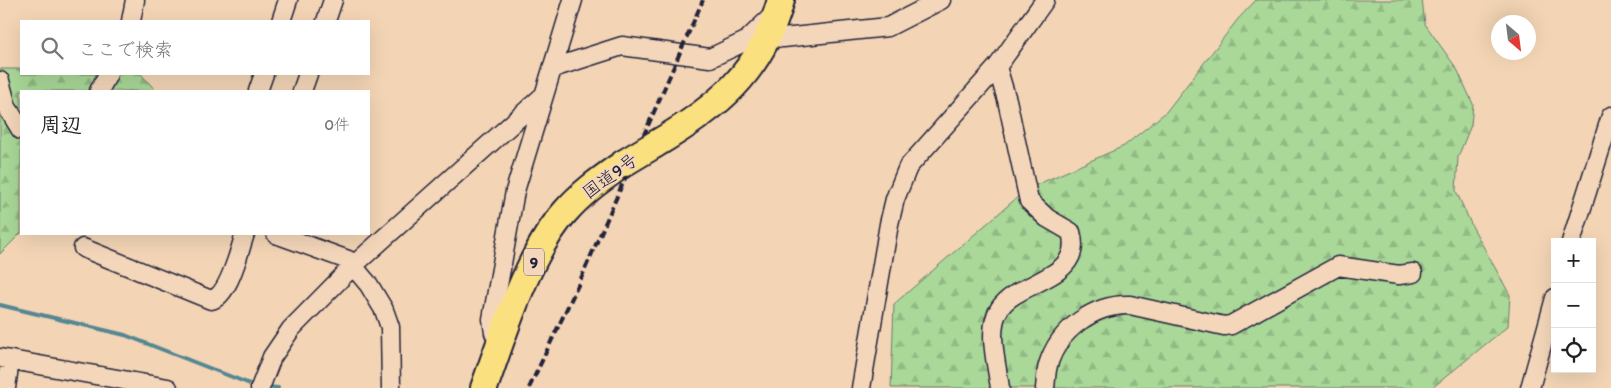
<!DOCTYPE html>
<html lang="ja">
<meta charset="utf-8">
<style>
:root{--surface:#fff;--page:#f6f6f6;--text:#222;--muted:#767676;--line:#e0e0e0}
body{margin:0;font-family:Itim,"Klee One",sans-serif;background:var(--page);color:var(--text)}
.controls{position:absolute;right:15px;bottom:15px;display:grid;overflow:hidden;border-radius:0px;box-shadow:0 5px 20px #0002}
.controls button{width:45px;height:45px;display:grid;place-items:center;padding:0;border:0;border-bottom:1px solid var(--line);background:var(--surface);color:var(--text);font:25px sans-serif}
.compass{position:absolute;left:1491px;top:15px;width:45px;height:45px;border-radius:50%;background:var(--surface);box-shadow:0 5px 20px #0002;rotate:152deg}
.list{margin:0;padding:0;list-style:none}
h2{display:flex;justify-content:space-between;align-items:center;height:65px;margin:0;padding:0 20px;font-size:21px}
h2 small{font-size:16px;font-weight:400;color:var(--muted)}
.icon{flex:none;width:28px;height:28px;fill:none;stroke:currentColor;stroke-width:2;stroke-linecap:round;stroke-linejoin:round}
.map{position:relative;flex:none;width:1611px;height:388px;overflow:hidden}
.search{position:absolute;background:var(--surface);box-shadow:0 5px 20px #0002;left:20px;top:20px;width:350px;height:55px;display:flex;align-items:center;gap:12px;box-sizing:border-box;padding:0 18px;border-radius:0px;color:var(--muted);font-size:19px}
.panel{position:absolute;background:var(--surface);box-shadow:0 5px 20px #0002;left:20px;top:90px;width:350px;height:145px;border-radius:0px}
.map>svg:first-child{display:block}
.forest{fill:url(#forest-firs);stroke:#667d6a}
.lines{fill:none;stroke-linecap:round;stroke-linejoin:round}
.stream{stroke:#548692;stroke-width:4}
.minor-casing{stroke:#22223b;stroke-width:21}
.highway-casing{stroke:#22223b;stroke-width:30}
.minor{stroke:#f4d7ba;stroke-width:18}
.highway{stroke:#fbe080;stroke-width:26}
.rail{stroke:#22223b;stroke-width:4;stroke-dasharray:8 4;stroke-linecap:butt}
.highway-bridge-casing{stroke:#22223b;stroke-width:30;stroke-linecap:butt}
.highway-bridge{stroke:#fbe080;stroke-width:26}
.labels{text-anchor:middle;stroke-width:4.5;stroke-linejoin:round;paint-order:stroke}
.shield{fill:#f4d7ba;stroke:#615861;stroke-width:1}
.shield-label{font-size:16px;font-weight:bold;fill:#22223b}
.street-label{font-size:18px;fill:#22223b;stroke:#f4d7ba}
</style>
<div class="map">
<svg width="1611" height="388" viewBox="0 0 1611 388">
<defs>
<pattern id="forest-firs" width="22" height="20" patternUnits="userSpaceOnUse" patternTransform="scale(1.25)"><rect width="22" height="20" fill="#a9d898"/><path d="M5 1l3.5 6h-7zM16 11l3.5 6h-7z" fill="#91b984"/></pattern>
</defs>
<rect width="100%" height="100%" fill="#f3d5b5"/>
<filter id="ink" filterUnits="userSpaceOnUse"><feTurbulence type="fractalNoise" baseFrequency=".02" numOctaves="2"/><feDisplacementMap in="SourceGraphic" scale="10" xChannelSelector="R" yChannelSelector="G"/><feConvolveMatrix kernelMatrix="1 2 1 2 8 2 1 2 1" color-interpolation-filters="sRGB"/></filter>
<g filter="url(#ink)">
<path class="forest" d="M1256,0H1422L1425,24L1457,69L1473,104L1471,125L1458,157L1456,191L1472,226L1510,295L1508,326L1432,388H891L894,304L1027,189L1124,146L1166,112L1238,19Z
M0,69H21V74H141L156,91H21V233L0,254Z"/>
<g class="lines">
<path class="stream" d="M0,305L125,335L255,386
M267,387L278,388"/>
<defs>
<path id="minor" d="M131,21L135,0
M281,21L288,0
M326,21L333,0
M768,36L783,38L888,27L941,0
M997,67L1007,100L1029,201L1047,218L1071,232C1085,279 1019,280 1000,308C986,328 997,365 1000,388
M553,68L622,46L710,58L746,41L770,18
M0,81L7,107L21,130
M99,91L108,74
M258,91L264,74
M302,91L308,74
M276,234L348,260L369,285L384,310L390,327L391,388
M1571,242L1611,116
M83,248L211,300C229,296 239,251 245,234
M502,339L494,333L492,319L515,191L573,0
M0,358L168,388
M6,388L10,360
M260,388L272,357L291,329L354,265L544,95
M861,388L889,224L895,199L908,167L997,67L1045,0
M1045,388C1046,381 1046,372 1048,365C1059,329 1094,304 1130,305L1224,326L1231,325L1338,266L1399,275L1413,273
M1530,388L1555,298"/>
<path id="highway" d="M654,145C717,108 761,73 781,0
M484,388C504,333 527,255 565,212C582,192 603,178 624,163"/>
</defs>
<use href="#minor" class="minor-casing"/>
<use href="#highway" class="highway-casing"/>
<use href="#minor" class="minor"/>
<use href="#highway" class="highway"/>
<path class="rail" d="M529,388L579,283L703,0"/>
<defs>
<path id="highway-bridge" d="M624,163L654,145"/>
</defs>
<use href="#highway-bridge" class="highway-bridge-casing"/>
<use href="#highway-bridge" class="highway-bridge"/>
</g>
</g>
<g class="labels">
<rect class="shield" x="524" y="248.5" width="20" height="27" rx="4"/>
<g class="shield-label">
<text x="534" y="268">9</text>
</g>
<g class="street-label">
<text transform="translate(610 176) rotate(-36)" y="6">国道9号</text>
</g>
</g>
</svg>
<div class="controls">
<button>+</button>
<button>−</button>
<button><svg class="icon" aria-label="locate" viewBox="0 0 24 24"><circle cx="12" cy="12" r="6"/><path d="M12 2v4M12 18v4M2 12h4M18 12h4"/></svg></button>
</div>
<svg class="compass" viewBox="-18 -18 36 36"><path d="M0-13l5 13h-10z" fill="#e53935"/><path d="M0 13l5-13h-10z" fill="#767676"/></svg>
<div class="search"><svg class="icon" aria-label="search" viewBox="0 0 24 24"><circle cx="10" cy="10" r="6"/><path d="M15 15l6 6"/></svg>ここで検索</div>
<section class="panel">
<h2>周辺<small>0件</small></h2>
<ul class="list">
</ul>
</section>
</div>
